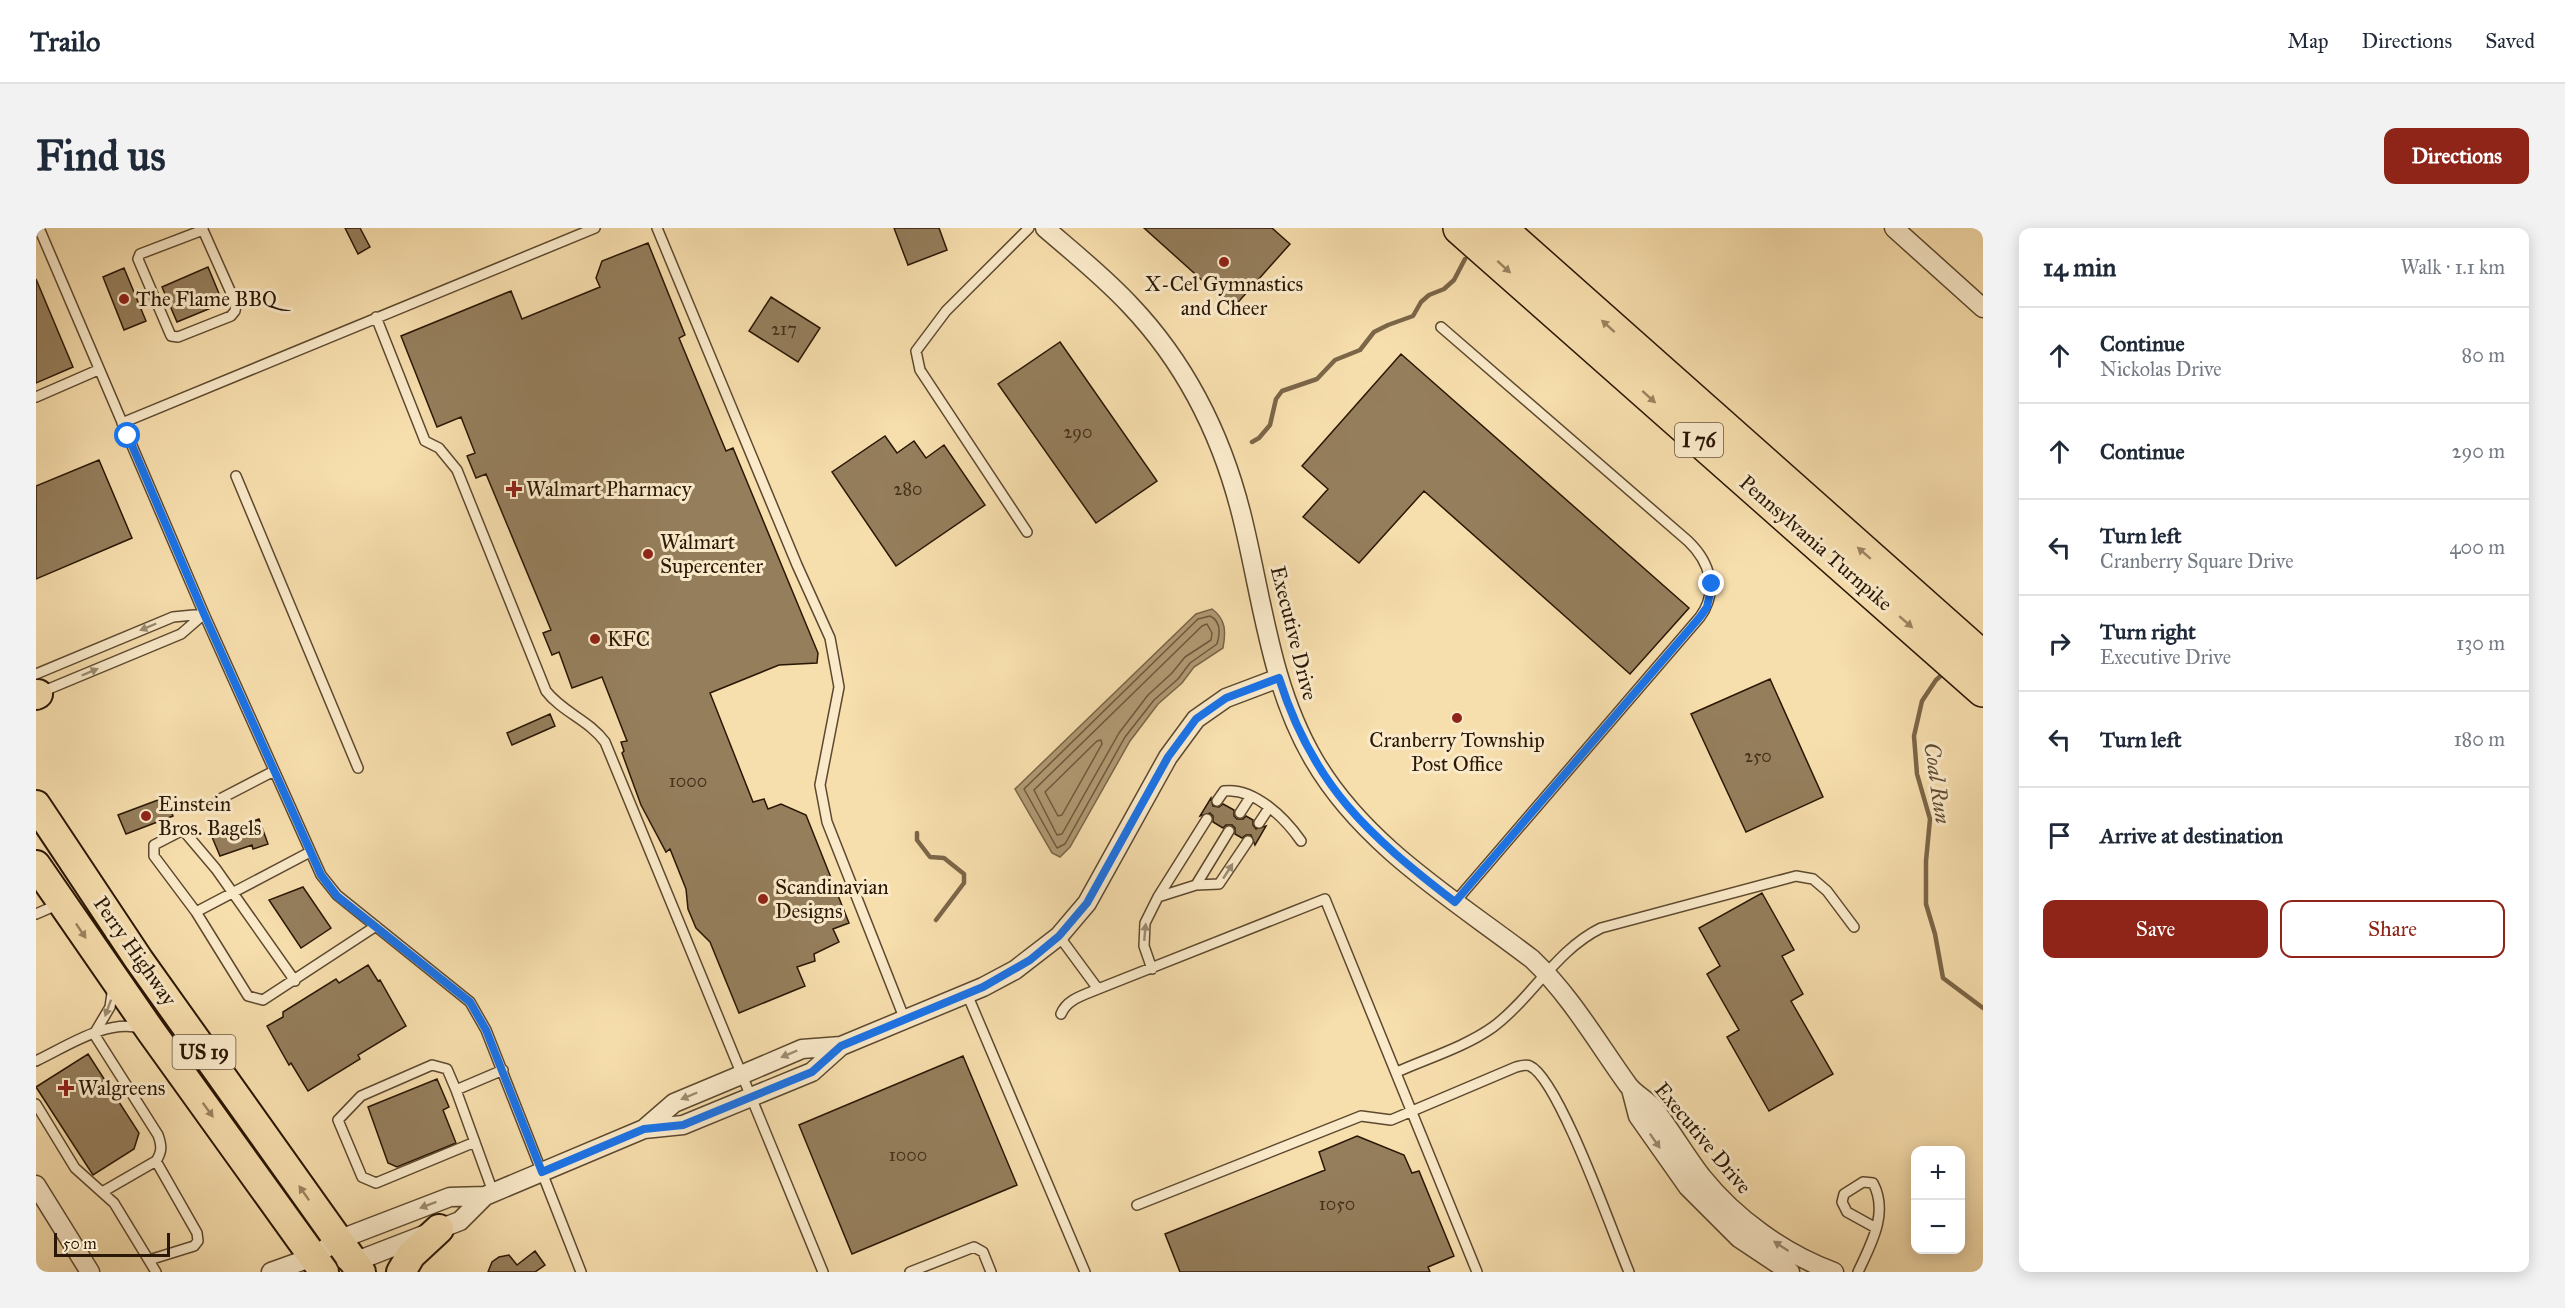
<!DOCTYPE html>
<meta charset="utf-8">
<style>
:root{--surface:#fff;--page:#f2f2f3;--text:#1f2937;--muted:#747a83;--line:#e0e1e3;--accent:#8f2418}
body{margin:0;font-family:"IM FELL Great Primer",serif;background:var(--page);color:var(--text)}
.controls{position:absolute;right:18px;bottom:18px;display:grid;overflow:hidden;border-radius:12px;box-shadow:0 3px 15px #0003}
.controls button{width:54px;height:54px;display:grid;place-items:center;padding:0;border:0;border-bottom:2px solid var(--line);background:var(--surface);color:var(--text);font:30px sans-serif}
.scale{position:absolute;left:18px;bottom:15px;width:116px;box-sizing:border-box;padding-left:6px;border:3px solid #2a1705;border-top:0;font-size:16px;line-height:21px;white-space:nowrap;color:#2a1705;-webkit-text-stroke:4px #faeaca;paint-order:stroke}
.stop{position:absolute;width:18px;height:18px;margin:-14px;border:4px solid #1a73e8;border-radius:50%;background:#fff}
.stop.end{background:#1a73e8;border-color:#fff;box-shadow:0 2px 6px #0008}
.list{margin:0;padding:0;list-style:none}
h2{display:flex;justify-content:space-between;align-items:center;height:78px;margin:0;padding:0 24px;font-size:26px}
h2 small{font-size:20px;font-weight:400;color:var(--muted)}
.list li{display:grid;grid-template-columns:39px 1fr auto;gap:18px;align-items:center;box-sizing:border-box;height:96px;padding:0 24px;border-top:2px solid var(--line)}
.list b{display:block;font-size:22px;white-space:nowrap}
.list p{margin:0;font-size:20px;white-space:nowrap;color:var(--muted)}
.list em{font-size:20px;font-style:normal;color:var(--muted)}
.actions{display:flex;gap:12px;padding:18px 24px}
.actions a{flex:1;padding:14px 0;border:2px solid var(--accent);border-radius:12px;text-align:center;font-size:21px;color:var(--accent)}
.actions .main{background:var(--accent);color:#fff}
.icon{flex:none;width:33px;height:33px;fill:none;stroke:currentColor;stroke-width:2;stroke-linecap:round;stroke-linejoin:round}
.map{position:relative;flex:none;width:1947px;height:1044px;overflow:hidden;border-radius:12px}
header{display:flex;align-items:center;gap:36px;box-sizing:border-box;height:84px;padding:0 30px;background:var(--surface);border-bottom:2px solid var(--line)}
header strong{font-size:28px}
nav{display:flex;gap:33px;margin-inline-start:auto;font-size:21px}
.intro{display:flex;align-items:center;justify-content:space-between;box-sizing:border-box;height:144px;padding:0 36px}
h1{margin:0;font-size:42px}
.button{padding:15px 27px;border-radius:12px;background:var(--accent);color:#fff;font-size:21px;font-weight:700}
main{display:flex;gap:36px;padding:0 36px}
aside{flex:1;background:var(--surface);border-radius:12px;box-shadow:0 3px 15px #0003}
.map>svg:first-child{display:block}
.water{fill:#b19a74;stroke:#7b6648;stroke-width:1.5}
.lines{fill:none;stroke-linecap:round;stroke-linejoin:round}
.shore{stroke:#6e583c;stroke-width:1.5}
.stream{stroke:#7b6648;stroke-width:4.5}
.building{fill:#957e5c;stroke:#2a1705;stroke-width:1.5}
.service-casing{stroke:#5d492f;stroke-width:12}
.minor-casing{stroke:#5d492f;stroke-width:21}
.primary-casing{stroke:#2a1705;stroke-width:32}
.motorway-casing{stroke:#2a1705;stroke-width:36}
.service{stroke:#faeaca;stroke-width:9}
.minor{stroke:#faeaca;stroke-width:18}
.primary{stroke:#f7dead;stroke-width:28}
.motorway{stroke:#f7dead;stroke-width:33}
.oneway{fill:#9b8461}
.oneway2{fill:#9c8b71}
.route{stroke:#1a73e8;stroke-width:8}
.poi-dot{fill:#8f2418;stroke:#faeaca;stroke-width:2}
.labels{text-anchor:middle;stroke-width:6;stroke-linejoin:round;paint-order:stroke}
.number-label{font-size:18px;fill:#45311b}
.shield{fill:#faeaca;stroke:#685640;stroke-width:1.5}
.shield-label{font-size:20px;font-weight:bold;fill:#2a1705}
.poi-label{font-size:21px;fill:#2a1705;stroke:#faeaca;text-anchor:start}
.street-label{font-size:21px;fill:#2a1705;stroke:#faeaca}
.water-label{font-size:22px;font-style:italic;fill:#604b31;stroke:#faeaca}
</style>
<header>
<strong>Trailo</strong>
<nav><a>Map</a><a>Directions</a><a>Saved</a></nav>
</header>
<div class="intro"><h1>Find us</h1><a class="button">Directions</a></div>
<main>
<div class="map">
<svg width="1947" height="1044" viewBox="0 0 1947 1044">
<rect width="100%" height="100%" fill="#f7dead"/>
<filter id="stains"><feTurbulence type="fractalNoise" baseFrequency=".00333" numOctaves="4"/><feColorMatrix values="0 0 0 0 .2 0 0 0 0 .09 0 0 0 0 .02 0 0 0 .5 -.17"/></filter>
<radialGradient id="worn" r=".72"><stop offset=".6" stop-color="#630" stop-opacity="0"/><stop offset="1" stop-color="#630" stop-opacity=".3"/></radialGradient>
<path class="water" d="M1176,381C1190,391 1190,404 1187,420L1158,439L1146,455L1122,476L1094,513L1034,619L1024,629L1016,625L979,561L1160,386Z"/>
<g class="lines">
<path class="shore" d="M1174,388C1185,393 1184,406 1181,416L1154,435L1142,451L1118,472L1089,509L1029,616L1021,620L988,561L1162,391Z
M1171,396L1176,405L1175,412L1149,429L1136,445L1112,467L1083,505L1026,606L1021,607L998,562L1166,398Z
M1061,513L1065,512L1066,516L1026,587L1022,588L1009,564Z"/>
<path class="stream" d="M1216,214L1223,210L1234,197L1240,171L1246,163L1281,151L1299,132L1324,122L1338,104L1352,97L1377,88L1385,74L1393,67L1408,61L1418,52L1429,31
M1909,444L1900,452L1886,473L1878,508L1881,546L1894,591L1890,633V676L1899,706L1907,750L1947,780
M881,605V612L894,629L908,630L928,646V655L900,692"/>
</g>
<path class="building" d="M309,0H324L334,19L322,26Z
M858,0H903L911,22L872,37Z
M1108,0H1236L1254,16L1197,80Z
M612,15L649,107L643,110L690,223L697,220L782,425L781,435L743,437L674,465L717,574L728,571L732,581L745,576L770,587L813,695L797,701L803,714L778,726L779,733L761,739L769,758L703,785L674,714L660,700L652,681L650,661L634,621L630,624L605,577L586,525L588,523L585,514L591,513L566,449L536,460L523,424L516,427L507,405L515,402L450,246L440,250L431,228L439,225L425,189L401,199L365,108L475,63L486,91L564,59L560,50L566,33Z
M172,39L187,75L141,94L126,59Z
M88,40L110,93L88,102L67,49Z
M0,51L37,139L0,155Z
M735,69L784,100L762,134L713,103Z
M1024,114L1121,253L1060,295L962,156Z
M1365,126L1653,380L1594,446L1388,263L1323,335L1267,289L1292,261L1266,238Z
M849,208L861,225L878,213L890,230L908,217L949,277L860,338L796,244Z
M63,232L96,310L0,351V258Z
M1734,451L1787,569L1710,604L1655,486Z
M514,486L519,498L476,517L471,505Z
M130,569L137,588L90,606L82,587Z
M1175,570L1177,578L1183,579L1187,576L1198,582V588L1201,591H1207L1210,588L1217,592V597L1220,601L1230,598L1219,617L1215,607H1210L1206,610L1199,606V600L1196,597H1190L1187,600L1177,594V588L1174,585L1164,588Z
M223,591L232,616L217,621L216,617L184,628L176,609Z
M267,659L295,700L265,720L233,672Z
M1726,665L1758,722L1746,728L1767,766L1755,773L1797,846L1733,883L1691,809L1703,802L1671,746L1684,738L1663,700Z
M332,737L342,753L344,752L370,798L322,827L324,831L272,863L255,835L253,837L231,798L247,789V784L300,751L303,755Z
M52,826L103,905L98,921L57,947L0,859Z
M927,828L981,957L816,1026L763,897Z
M401,851L413,879L407,882L420,915L361,939L352,935L332,879Z
M1321,908L1368,927L1376,945L1383,943L1418,1028L1392,1039L1394,1044H1144L1129,1006L1289,942L1283,924Z
M499,1023L509,1037L499,1044H452L456,1034L463,1029L473,1027L481,1037Z"/>
<g class="lines">
<defs>
<path id="service" d="M3,0L168,386L285,647L301,667L434,774L450,802L545,1044
M167,0V2L200,76L199,83L195,88L142,109L135,108L102,31L104,26L167,2
M621,0L761,337L794,410L803,459L784,557L791,594L869,792
M340,89L389,213L403,220L421,242L510,463C526,484 553,492 569,514L787,1044
M1405,99L1652,313C1674,334 1683,363 1664,389L1419,674
M0,169L62,142
M86,195L559,0
M200,248L322,540
M991,304L884,142L880,123L910,83L993,0
M0,446L137,389L168,386
M3,465L145,406L168,386
M182,572L238,543
M1181,573L1188,563C1218,559 1249,590 1265,613
M1204,585L1215,568
M1223,595L1233,580
M1160,657L1193,603
M1122,669L1160,657L1183,656L1212,613
M160,684L274,624
M0,686L23,676
M1023,708L1062,761
M1116,741L1108,718L1109,695L1122,669L1171,591
M259,753L180,641L147,602L118,617V628L160,684L212,768L227,772L340,698
M931,766L1049,1044
M1025,786C1031,771 1048,767 1062,761L1289,671L1441,1044
M58,806L122,907C126,918 126,924 120,933L68,963
M58,806L74,779L77,759
M0,833C30,819 70,791 104,800
M1361,844C1392,830 1429,819 1457,799C1496,770 1520,722 1565,700L1760,648L1777,651L1791,663L1818,699
M420,862L411,841L396,837L325,868L302,892L326,949L340,955L439,914
M0,876L39,940L78,975L120,1044
M457,964L420,862L467,842
M1101,977L1325,888L1355,892L1480,839C1484,838 1490,836 1494,838C1523,851 1578,1009 1593,1044
M113,1032L158,1018L162,1013L161,1005L120,933
M874,1044L938,1019L947,1024L955,1044
M1822,1044C1835,1016 1853,985 1837,955L1827,954L1808,966L1806,974L1811,984L1840,1000"/>
<path id="minor" d="M1009,0C1038,25 1068,49 1094,77C1152,138 1189,215 1208,297C1227,377 1236,461 1278,532C1328,618 1419,672 1496,731C1535,768 1561,814 1592,857C1599,867 1612,872 1619,882C1636,904 1649,927 1666,949C1700,991 1747,1025 1798,1044
M1858,0L1947,80
M1595,861L1602,888L1652,959L1703,1010L1754,1044
M608,901L638,875L705,847L766,821L805,818
M0,957L54,1044
M310,1033L318,1034L424,993L449,968L608,901L647,897L776,844L805,818L947,759L979,742L1023,708L1051,675L1132,529L1160,491L1190,470L1243,450
M235,1044L277,1029L302,1012L414,969L449,968"/>
<path id="primary" d="M0,467L2,466
M0,577L103,732L325,1044
M0,637L114,802L288,1044
M365,1044L375,1027L403,1001"/>
<path id="motorway" d="M1424,0L1947,462
M1463,0L1947,430"/>
</defs>
<use href="#service" class="service-casing"/>
<use href="#minor" class="minor-casing"/>
<use href="#primary" class="primary-casing"/>
<use href="#motorway" class="motorway-casing"/>
<use href="#service" class="service"/>
<use href="#minor" class="minor"/>
<use href="#primary" class="primary"/>
<use href="#motorway" class="motorway"/>
</g>
<defs><path id="oneway-solid" d="M-6-.8H1V-3.2L6.5 0L1 3.2V.8H-6Z" transform="scale(1.5)"/></defs>
<g class="oneway">
<use href="#oneway-solid" transform="translate(1468 39) rotate(42)"/>
<use href="#oneway-solid" transform="translate(1572 98) rotate(-138)"/>
<use href="#oneway-solid" transform="translate(1613 169) rotate(42)"/>
<use href="#oneway-solid" transform="translate(1828 325) rotate(-139)"/>
<use href="#oneway-solid" transform="translate(1870 394) rotate(41)"/>
<use href="#oneway-solid" transform="translate(45 703) rotate(56)"/>
<use href="#oneway-solid" transform="translate(172 882) rotate(54)"/>
<use href="#oneway-solid" transform="translate(268 965) rotate(-125)"/>
</g>
<g class="oneway2">
<use href="#oneway-solid" transform="translate(112 399) rotate(157)"/>
<use href="#oneway-solid" transform="translate(54 444) rotate(-23)"/>
<use href="#oneway-solid" transform="translate(1192 643) rotate(-57)"/>
<use href="#oneway-solid" transform="translate(1109 704) rotate(-85)"/>
<use href="#oneway-solid" transform="translate(72 780) rotate(110)"/>
<use href="#oneway-solid" transform="translate(753 826) rotate(157)"/>
<use href="#oneway-solid" transform="translate(653 868) rotate(157)"/>
<use href="#oneway-solid" transform="translate(1619 913) rotate(55)"/>
<use href="#oneway-solid" transform="translate(392 977) rotate(159)"/>
<use href="#oneway-solid" transform="translate(1745 1018) rotate(-147)"/>
</g>
<g class="lines">
<path class="route" d="M92,208L168,386L285,647L301,668L434,774L450,802L506,944L608,901L647,897L776,844L805,818L947,759L994,732L1023,708L1051,675L1132,529L1160,491L1190,470L1243,450C1277,558 1332,607 1419,674L1664,389L1671,379L1676,356"/>
</g>
<g class="poi-dot">
<circle cx="1188" cy="34" r="6"/>
<circle cx="88" cy="71" r="6"/>
<path d="M475 252h6v6h6v6h-6v6h-6v-6h-6v-6h6z"/>
<circle cx="612" cy="326" r="6"/>
<circle cx="559" cy="411" r="6"/>
<circle cx="1421" cy="490" r="6"/>
<circle cx="110" cy="588" r="6"/>
<circle cx="727" cy="671" r="6"/>
<path d="M27 851h6v6h6v6h-6v6h-6v-6h-6v-6h6z"/>
</g>
<g class="labels">
<g class="number-label">
<text x="748" y="107">217</text>
<text x="1042" y="210">290</text>
<text x="872" y="267">280</text>
<text x="1722" y="534">250</text>
<text x="652" y="559">1000</text>
<text x="872" y="933">1000</text>
<text x="1301" y="982">1050</text>
</g>
<g class="shield">
<rect x="1639" y="195" width="48" height="34" rx="4.5"/>
<rect x="136.5" y="807" width="63" height="34" rx="4.5"/>
</g>
<g class="shield-label">
<text x="1663" y="219">I 76</text>
<text x="168" y="831">US 19</text>
</g>
<g class="poi-label">
<text x="1188" y="63" text-anchor="middle">X-Cel Gymnastics<tspan x="1188" dy="24">and Cheer</tspan></text>
<text x="100" y="78">The Flame BBQ</text>
<text x="490" y="268">Walmart Pharmacy</text>
<text x="624" y="321">Walmart<tspan x="624" dy="24">Supercenter</tspan></text>
<text x="571" y="418">KFC</text>
<text x="1421" y="519" text-anchor="middle">Cranberry Township<tspan x="1421" dy="24">Post Office</tspan></text>
<text x="122" y="583">Einstein<tspan x="122" dy="24">Bros. Bagels</tspan></text>
<text x="739" y="666">Scandinavian<tspan x="739" dy="24">Designs</tspan></text>
<text x="42" y="867">Walgreens</text>
</g>
<g class="street-label">
<text transform="translate(1780 315) rotate(41)" y="7">Pennsylvania Turnpike</text>
<text transform="translate(1258 405) rotate(76)" y="7">Executive Drive</text>
<text transform="translate(99 723) rotate(55)" y="7">Perry Highway</text>
<text transform="translate(1667 910) rotate(50)" y="7">Executive Drive</text>
</g>
<g class="water-label">
<text transform="translate(1902 555) rotate(82)" y="8">Coal Run</text>
</g>
</g>
<rect width="100%" height="100%" filter="url(#stains)"/>
<rect width="100%" height="100%" fill="url(#worn)"/>
</svg>
<div class="controls">
<button>+</button>
<button>−</button>
</div>
<div class="scale">50 m</div>
<div class="stop" style="left:92px;top:208px"></div>
<div class="stop end" style="left:1676px;top:356px"></div>
</div>
<aside>
<h2>14 min<small>Walk · 1.1 km</small></h2>
<ul class="list">
<li><svg class="icon" aria-label="ahead" viewBox="0 0 24 24"><path d="M12 20V5M6 11l6-6 6 6"/></svg><div><b>Continue</b><p>Nickolas Drive</p></div><em>80 m</em></li>
<li><svg class="icon" aria-label="ahead" viewBox="0 0 24 24"><path d="M12 20V5M6 11l6-6 6 6"/></svg><div><b>Continue</b></div><em>290 m</em></li>
<li><svg class="icon" aria-label="left" viewBox="0 0 24 24"><path d="M17 20v-9H6M10 6l-5 5 5 5"/></svg><div><b>Turn left</b><p>Cranberry Square Drive</p></div><em>400 m</em></li>
<li><svg class="icon" aria-label="right" viewBox="0 0 24 24"><path d="M7 20v-9h11M14 6l5 5-5 5"/></svg><div><b>Turn right</b><p>Executive Drive</p></div><em>130 m</em></li>
<li><svg class="icon" aria-label="left" viewBox="0 0 24 24"><path d="M17 20v-9H6M10 6l-5 5 5 5"/></svg><div><b>Turn left</b></div><em>180 m</em></li>
<li><svg class="icon" aria-label="arrive" viewBox="0 0 24 24"><path d="M6 21V4h12l-3 4 3 4H6"/></svg><div><b>Arrive at destination</b></div></li>
</ul>
<div class="actions"><a class="main">Save</a><a>Share</a></div>
</aside>
</main>
